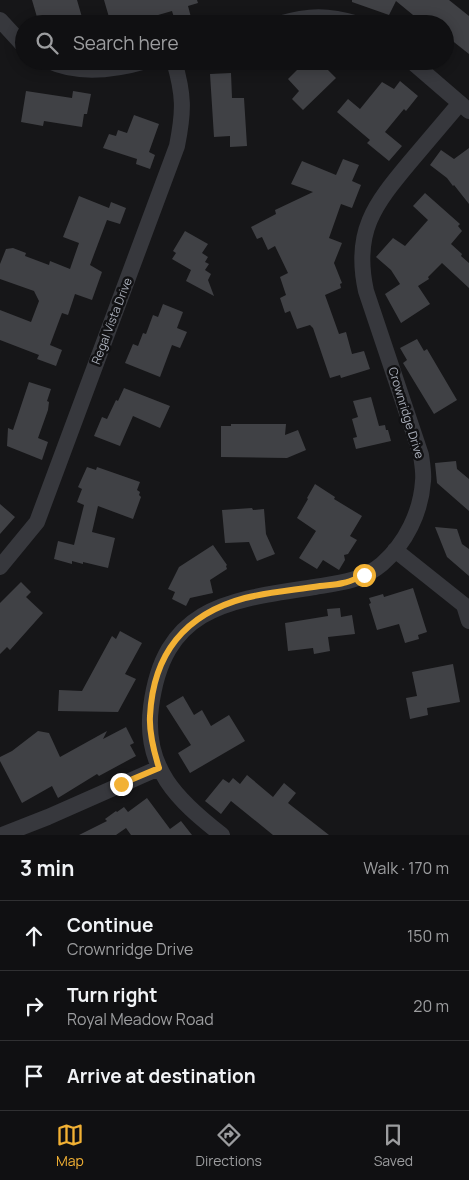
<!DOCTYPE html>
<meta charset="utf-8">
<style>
:root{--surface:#101012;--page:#1e1e20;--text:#f1f3f6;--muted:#9c9d9f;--line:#303032;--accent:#f2b134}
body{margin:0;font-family:Manrope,sans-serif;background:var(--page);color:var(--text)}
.stop{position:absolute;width:15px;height:15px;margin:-11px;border:4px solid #f2b134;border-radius:50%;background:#fff}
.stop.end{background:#f2b134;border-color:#fff;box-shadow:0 1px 5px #0008}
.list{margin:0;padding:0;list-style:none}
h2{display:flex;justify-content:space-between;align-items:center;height:65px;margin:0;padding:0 20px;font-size:21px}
h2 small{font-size:16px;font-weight:400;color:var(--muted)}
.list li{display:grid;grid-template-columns:32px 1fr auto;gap:15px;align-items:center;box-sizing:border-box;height:70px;padding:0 20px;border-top:1px solid var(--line)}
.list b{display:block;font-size:19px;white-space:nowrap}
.list p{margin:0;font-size:16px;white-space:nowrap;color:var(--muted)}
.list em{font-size:16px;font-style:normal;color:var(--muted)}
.icon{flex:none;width:28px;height:28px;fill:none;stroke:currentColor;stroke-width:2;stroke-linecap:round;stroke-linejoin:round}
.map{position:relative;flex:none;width:469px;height:835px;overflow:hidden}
.search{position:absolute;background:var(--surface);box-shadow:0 2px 12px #0003;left:15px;right:15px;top:15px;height:55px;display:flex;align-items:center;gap:12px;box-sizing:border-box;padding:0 18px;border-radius:28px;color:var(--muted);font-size:19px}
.sheet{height:275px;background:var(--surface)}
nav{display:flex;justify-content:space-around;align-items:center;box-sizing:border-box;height:70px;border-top:1px solid var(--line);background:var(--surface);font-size:14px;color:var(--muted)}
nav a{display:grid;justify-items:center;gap:2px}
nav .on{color:var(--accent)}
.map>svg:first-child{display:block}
.building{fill:#404145}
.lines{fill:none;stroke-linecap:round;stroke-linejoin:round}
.minor{stroke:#37383d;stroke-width:16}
.route{stroke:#f2b134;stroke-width:6}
.labels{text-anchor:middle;stroke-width:5;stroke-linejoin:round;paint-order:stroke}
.street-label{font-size:12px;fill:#a8adb8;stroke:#111113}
</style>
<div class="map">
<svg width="469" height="835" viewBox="0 0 469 835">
<rect width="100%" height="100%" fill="#161618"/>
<path class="building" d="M32,0H77L84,24H39Z
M104,0H197L198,3L188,6L192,21L182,24H176L172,11L127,24H111Z
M352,0H449L469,16V54L445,35V24H424L396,1L389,15L352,2Z
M306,61H335L327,69L336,78L303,110L292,99L299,91L288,79Z
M231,73L232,98H244L247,146L230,147V136L214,137L210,74Z
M400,81L418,96L406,111L404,109L385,132L402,146L389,161L367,143L370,140L337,112L348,99L360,109L382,82L394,89Z
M26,91L72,98L73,91L91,94L87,114H84L82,127L44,121L43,126L21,122Z
M134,115L159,124L149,152L155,155L150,169L136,164L137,159L103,148L109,134L116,136L118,130L127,133Z
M469,148V204L454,185L453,186L447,178L430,165L441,150L454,159Z
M343,159L359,165L352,181L361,185L352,208L341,204L329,238L342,243L334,263L342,283L340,284L341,288L325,295L339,334L346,332L352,354L364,351L370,369L341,378L340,375L330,378L313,328L310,325L297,329L290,311L285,313L280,298L286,295L280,277L288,273L275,246L268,250L262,237L257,239L251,227L276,214L275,210L313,192L291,184L302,161L336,175Z
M425,193L460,224L458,226L462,231L451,244L462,254L461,256L469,263V288L442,263L428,277L429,279L418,286L430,304L401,323L385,294L400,284L391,270L376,257L393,238L405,246L428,220L413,206Z
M79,196L109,208L111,202L126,208L120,224L107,220L90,265L102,272L92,300L75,294L68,315L62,313L50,345L62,350L56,366L37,359L39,355L0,340V310L31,322L39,301L34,291L0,279V264L6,249L13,248L26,253L25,256L49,265L50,261L70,269L79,243L63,237Z
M185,231L208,244L202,253L208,257L205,262L209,264L205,270L211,274L208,280L214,296L186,281L191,270L172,259L176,253L173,251Z
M163,304L183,312L177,328L187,332L180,348L172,345L160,377L125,363L133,344L138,346L143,333L146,334L153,315L158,317Z
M417,339L424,351L427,349L457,400L434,414L403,363L407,360L400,348Z
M29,382L51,389L47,401L49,402L48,410L38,438L48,442L42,460L7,446L8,428L13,430Z
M124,388L170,406L160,428L133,416L120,446L94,436L102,417L107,419L116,400L118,401Z
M371,397L379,426L385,425L386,430H388L391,441L356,449L353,438L357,437L352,419L358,417L353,401Z
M231,424H286L285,435L298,430L306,450L287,458L221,457V426H231Z
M456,461L457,469L469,479V511L437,483L435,463Z
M87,467L96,470L97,467L140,482L137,490L140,492L139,495L141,497L133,519L98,506L92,532L115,538L108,568L83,562V564L72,561V564L54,559L58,541L74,545L84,505L77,502L82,489L78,487Z
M315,484L335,497L334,499L362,516L350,536L357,540L348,554L344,555L345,560L339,570L323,560L317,569L299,558L316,531L297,518L308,499L307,498Z
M0,504L15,517L0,534Z
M252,508L253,510L264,509L266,534L275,554L257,561L249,542L225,543L222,510Z
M435,527L457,529L462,544L469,549V576L447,557Z
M213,545L227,565L226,566L227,569L210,580L213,593L190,598L186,606L172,599L175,592L168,589L179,567Z
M21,582L31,592L26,597L43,613L10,650L7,647L0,654V603Z
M413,588L427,632L418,635L419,639L405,643L399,624L377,630L369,604L371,603L369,598L383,594L384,597Z
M340,608L341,617L352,615L355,634L328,637L330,651L314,654L313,648L288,651L285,623L328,616L327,609Z
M120,631L142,643L125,674L136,679L118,712L58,711L59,690L82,691L112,636L116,639Z
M453,664L460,702L427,708L428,715L410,719L406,698L417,696L412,672Z
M183,696L194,715L202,710L211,726L229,715L245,741L190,773L178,753L191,745L166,706Z
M126,727L134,743L130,745L136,756L99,776L97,774L58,798L52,786L22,803L0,761V757L12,751L38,731L49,733L60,757L107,731L103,739Z
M247,775L273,797L284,783L296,793L288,803L329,835H273L231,801L221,814L205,801L223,779L229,783L233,778L240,784Z
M147,798L170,829L181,821L192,835H131L126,828L116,835H79L107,821L105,819L116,811L117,812L124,807L128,812Z"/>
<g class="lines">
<path class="minor" d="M0,20L24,46
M279,24C309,15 328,15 358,24
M49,61C79,75 115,70 146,61
M411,61L469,111
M395,550L464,605L469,621
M0,567L37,522L177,146C184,111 184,95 174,61
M2,835L48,817L159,768
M222,835C178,801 143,768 151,707C164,605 230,600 315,587C340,583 362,581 382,564C406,543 421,512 423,481C424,473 422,463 421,455L366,291C353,232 374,205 410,162C426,143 443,123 460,103"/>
</g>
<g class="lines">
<path class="route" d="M121,784L159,768C154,752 149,733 150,716C153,654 185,614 245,598C269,592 295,590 320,586C328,585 336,585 343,583C350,582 357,578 364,575"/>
</g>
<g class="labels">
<g class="street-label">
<text transform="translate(112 321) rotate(-69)" y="4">Regal Vista Drive</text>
<text transform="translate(406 413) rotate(73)" y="4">Crownridge Drive</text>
</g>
</g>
</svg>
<div class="stop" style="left:364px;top:575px"></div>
<div class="stop end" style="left:121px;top:784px"></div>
<div class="search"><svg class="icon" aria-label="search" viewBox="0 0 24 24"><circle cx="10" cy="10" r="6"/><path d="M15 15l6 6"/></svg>Search here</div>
</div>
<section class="sheet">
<h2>3 min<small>Walk · 170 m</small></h2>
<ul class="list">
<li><svg class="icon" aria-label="ahead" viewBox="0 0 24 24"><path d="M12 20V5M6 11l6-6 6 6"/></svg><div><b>Continue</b><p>Crownridge Drive</p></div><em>150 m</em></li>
<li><svg class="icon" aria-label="right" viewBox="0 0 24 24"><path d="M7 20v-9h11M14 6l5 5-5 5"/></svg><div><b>Turn right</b><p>Royal Meadow Road</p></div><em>20 m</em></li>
<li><svg class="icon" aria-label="arrive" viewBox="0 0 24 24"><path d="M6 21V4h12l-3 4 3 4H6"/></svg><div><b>Arrive at destination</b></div></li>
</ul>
</section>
<nav>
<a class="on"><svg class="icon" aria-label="map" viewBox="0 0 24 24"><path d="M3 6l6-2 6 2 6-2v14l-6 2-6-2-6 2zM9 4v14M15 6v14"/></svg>Map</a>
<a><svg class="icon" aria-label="directions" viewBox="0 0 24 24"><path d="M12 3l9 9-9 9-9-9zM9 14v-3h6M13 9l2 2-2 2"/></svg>Directions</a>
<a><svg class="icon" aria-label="saved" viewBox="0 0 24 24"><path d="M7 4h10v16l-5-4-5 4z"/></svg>Saved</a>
</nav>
